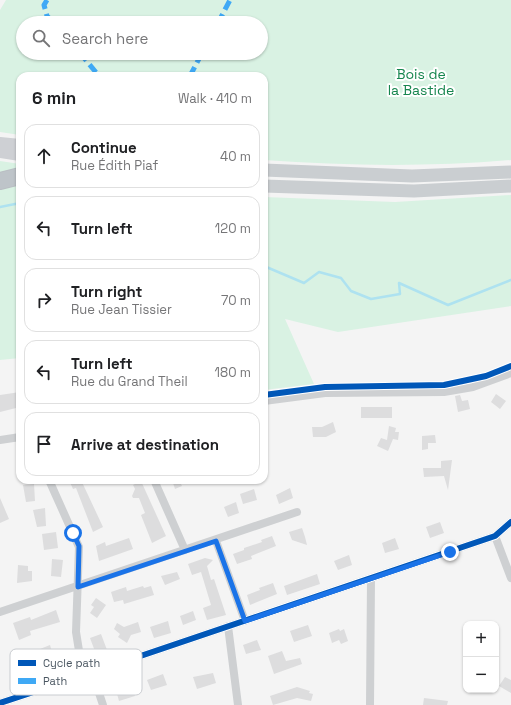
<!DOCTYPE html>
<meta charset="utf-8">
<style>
:root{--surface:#fff;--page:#f2f2f2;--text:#202124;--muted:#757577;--line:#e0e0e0}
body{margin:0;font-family:"Space Grotesk",sans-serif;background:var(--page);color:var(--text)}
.controls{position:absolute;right:12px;bottom:12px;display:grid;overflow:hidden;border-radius:8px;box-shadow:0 1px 3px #0004}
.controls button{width:36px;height:36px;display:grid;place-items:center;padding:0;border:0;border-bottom:1px solid var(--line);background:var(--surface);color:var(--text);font:20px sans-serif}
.stop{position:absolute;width:12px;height:12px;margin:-9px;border:3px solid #1a73e8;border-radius:50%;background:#fff}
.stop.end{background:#1a73e8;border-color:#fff;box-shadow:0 1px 4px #0008}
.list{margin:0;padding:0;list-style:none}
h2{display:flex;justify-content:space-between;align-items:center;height:52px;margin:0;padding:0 16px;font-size:17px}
h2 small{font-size:13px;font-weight:400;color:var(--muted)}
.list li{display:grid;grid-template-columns:26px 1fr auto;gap:12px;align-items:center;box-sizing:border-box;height:64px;margin:0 8px 8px;padding:0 8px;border:1px solid var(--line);border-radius:12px}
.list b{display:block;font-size:15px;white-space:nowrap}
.list p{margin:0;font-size:13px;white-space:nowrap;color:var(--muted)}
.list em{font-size:13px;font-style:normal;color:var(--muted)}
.icon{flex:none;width:22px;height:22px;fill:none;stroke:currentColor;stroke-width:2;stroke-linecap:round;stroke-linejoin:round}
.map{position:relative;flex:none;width:511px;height:705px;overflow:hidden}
.search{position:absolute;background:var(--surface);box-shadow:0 1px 3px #0004;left:16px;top:16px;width:252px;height:44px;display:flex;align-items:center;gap:10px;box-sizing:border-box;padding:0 14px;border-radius:22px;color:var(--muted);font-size:15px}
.panel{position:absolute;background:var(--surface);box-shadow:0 1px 3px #0004;left:16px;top:72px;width:252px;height:412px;border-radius:12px}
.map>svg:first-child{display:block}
.green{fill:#d9f2e3;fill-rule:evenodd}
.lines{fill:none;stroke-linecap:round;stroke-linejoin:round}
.stream{stroke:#aee2f0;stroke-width:2.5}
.building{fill:#ddddde}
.highway-casing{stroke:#b9bec3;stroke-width:18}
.street{stroke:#ced0d2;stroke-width:8}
.secondary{stroke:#ced0d4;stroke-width:12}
.primary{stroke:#caced1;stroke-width:13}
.highway{stroke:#bec4c9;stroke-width:16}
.quiet{stroke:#3fa9f5;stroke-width:5;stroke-dasharray:10 5;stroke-linecap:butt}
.cycleway-casing{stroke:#fff;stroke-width:8}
.cycleway{stroke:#0057b8;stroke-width:6}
.route{stroke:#1a73e8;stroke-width:5}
.labels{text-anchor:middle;stroke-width:4;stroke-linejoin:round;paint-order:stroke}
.park-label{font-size:14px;fill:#17864f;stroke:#fff}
.key{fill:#fff;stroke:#c9ccd0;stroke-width:1}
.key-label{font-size:11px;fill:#4a5661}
</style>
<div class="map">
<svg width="511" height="705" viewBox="0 0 511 705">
<rect width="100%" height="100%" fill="#f4f4f4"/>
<path class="green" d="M6,0H511V160C429,167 346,166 264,160V76H20V135L0,132V10ZM23,23H261V53H23Z
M0,161L20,164V358L0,360Z
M511,195V306L338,332L285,319L314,384L264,390V197L395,202Z"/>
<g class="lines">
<path class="stream" d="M0,207L20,203
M264,266L304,283L319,272L341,278L351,291L371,299L400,294L399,283L448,305L511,280"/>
</g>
<path class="building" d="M20,392V407L0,412V395Z
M496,394L506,401L500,409L491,402Z
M460,395L462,401L468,400L470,409L458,412L455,396Z
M361,407H392V418H361Z
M333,422L336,432L326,437H313L312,427H322Z
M389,426L396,428L395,432H399L398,440L393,439L388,451L377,446L381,438L387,440Z
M435,435L436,443H428V449L422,450V436Z
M452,460L448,490L444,476L424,477L423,468H441V461Z
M69,480H81L103,527L93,532L76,488L73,489Z
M172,480H179L182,486L175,489Z
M141,481L166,536L152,543L141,515L145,513L139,498H133L132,496L135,489L133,485Z
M34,484L35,501L26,502L23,485Z
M290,488L293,498L279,504L276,495Z
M254,489L257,500L243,504L240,494Z
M0,498L9,519L0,523Z
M236,502L239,513L228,517L224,507Z
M45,508L46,526L37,527L33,510Z
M440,522L444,533L430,538L426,527Z
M302,528L305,537L307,545L292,540L289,532Z
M56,532L58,548L44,550L42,534Z
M272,536L276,546L251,556L252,559L237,564L233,554L244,550V548L262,542L261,540Z
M129,538L133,549L99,561L96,546L105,542L106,546Z
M395,538L399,549L385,553L382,543Z
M349,555L352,565L338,570L334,561Z
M205,558L213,560L207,566L211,580L214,579L226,615L207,620L203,608L211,605L201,572L192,575L188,564Z
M52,559L63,560L61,577L51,576Z
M18,565L28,566V571H32V581L17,583Z
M177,572L180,579L165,585L161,576Z
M317,574L320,584L287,595L284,586Z
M273,583L277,594L250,605L247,595L260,590L259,588Z
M143,586L144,588L151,586L154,595L124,604L123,600L114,602L111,592L126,587L127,591Z
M96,598L106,605L97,618L90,613L94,607L91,605Z
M56,610L60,622L30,631L31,635L19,640L13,623L30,617L31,620Z
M193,611L196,620L183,625L180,616Z
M168,621L171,633L154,638L150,627Z
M138,622L141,632L131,635L127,643L118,637L120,634L114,629L117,623L124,627Z
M308,625L312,636L294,642L290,631Z
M339,629L340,631L344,629L348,641L341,644L339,640L332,643L329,633Z
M101,634L107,650L96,654L90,638Z
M257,640L261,650L246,654L243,645Z
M50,645L57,668L48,671L40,649Z
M282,651L286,661L300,658L302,664L274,674L268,656Z
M213,673L216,683L197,689L193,677Z
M163,674L167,685L151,690L147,680Z
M505,677L511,680V693L499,686Z
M132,685L135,696L119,701L116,690Z
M297,687L310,691L309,693L313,694L311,701L297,698L273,705L270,696Z
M424,698L448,701L447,705H423Z"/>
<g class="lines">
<defs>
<path id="highway" d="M0,181L20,176"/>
</defs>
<use href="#highway" class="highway-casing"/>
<path class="street" d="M264,401L325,393L444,392L473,387L511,373
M0,440L20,437
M49,480L79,547L76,632L80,657L95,681L103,705
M154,480L185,550
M495,536L511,578
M216,541L245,621
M0,612L297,512
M228,626L238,705
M0,703L73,679L88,670L108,667L495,536L511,522
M370,705L371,579"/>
<path class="secondary" d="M0,143L20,145
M0,152L20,155"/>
<path class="primary" d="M264,170L412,176L511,172
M264,186L414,191L511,186"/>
<use href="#highway" class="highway"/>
<path class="quiet" d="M47,0L44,5L47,16L54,23
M218,23L230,0
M80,53L99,76
M190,76L202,53"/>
<defs>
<path id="cycleway" d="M264,395L325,387L444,385L486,376L511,366
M0,703L73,679L88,670L108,667L495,536L511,522"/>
</defs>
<use href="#cycleway" class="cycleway-casing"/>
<use href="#cycleway" class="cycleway"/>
</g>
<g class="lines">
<path class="route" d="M73,533L79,546L78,587L216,541L245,621L450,552"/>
</g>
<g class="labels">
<g class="park-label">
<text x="421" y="79">Bois de<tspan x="421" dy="16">la Bastide</tspan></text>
</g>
</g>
<rect x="10" y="649" width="132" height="46" rx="6" class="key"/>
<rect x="18" y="660" width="18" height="6" fill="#0057b8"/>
<rect x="18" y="678" width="18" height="6" fill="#3fa9f5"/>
<g class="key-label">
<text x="43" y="667">Cycle path</text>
<text x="43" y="685">Path</text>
</g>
</svg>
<div class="controls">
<button>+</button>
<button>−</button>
</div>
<div class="stop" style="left:73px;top:533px"></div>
<div class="stop end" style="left:450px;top:552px"></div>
<div class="search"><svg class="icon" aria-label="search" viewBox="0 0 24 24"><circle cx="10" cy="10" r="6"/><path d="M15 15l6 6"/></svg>Search here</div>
<section class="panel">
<h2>6 min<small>Walk · 410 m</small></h2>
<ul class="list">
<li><svg class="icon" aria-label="ahead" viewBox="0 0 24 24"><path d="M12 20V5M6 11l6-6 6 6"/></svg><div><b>Continue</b><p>Rue Édith Piaf</p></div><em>40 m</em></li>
<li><svg class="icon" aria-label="left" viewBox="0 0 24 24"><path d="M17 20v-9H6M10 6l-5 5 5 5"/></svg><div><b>Turn left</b></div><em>120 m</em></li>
<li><svg class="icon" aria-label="right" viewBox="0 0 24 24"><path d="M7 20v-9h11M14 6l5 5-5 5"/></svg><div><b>Turn right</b><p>Rue Jean Tissier</p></div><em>70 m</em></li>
<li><svg class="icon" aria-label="left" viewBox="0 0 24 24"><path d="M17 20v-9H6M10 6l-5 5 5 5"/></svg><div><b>Turn left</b><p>Rue du Grand Theil</p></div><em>180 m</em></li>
<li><svg class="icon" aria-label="arrive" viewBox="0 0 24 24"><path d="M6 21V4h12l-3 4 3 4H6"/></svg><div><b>Arrive at destination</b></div></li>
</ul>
</section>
</div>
